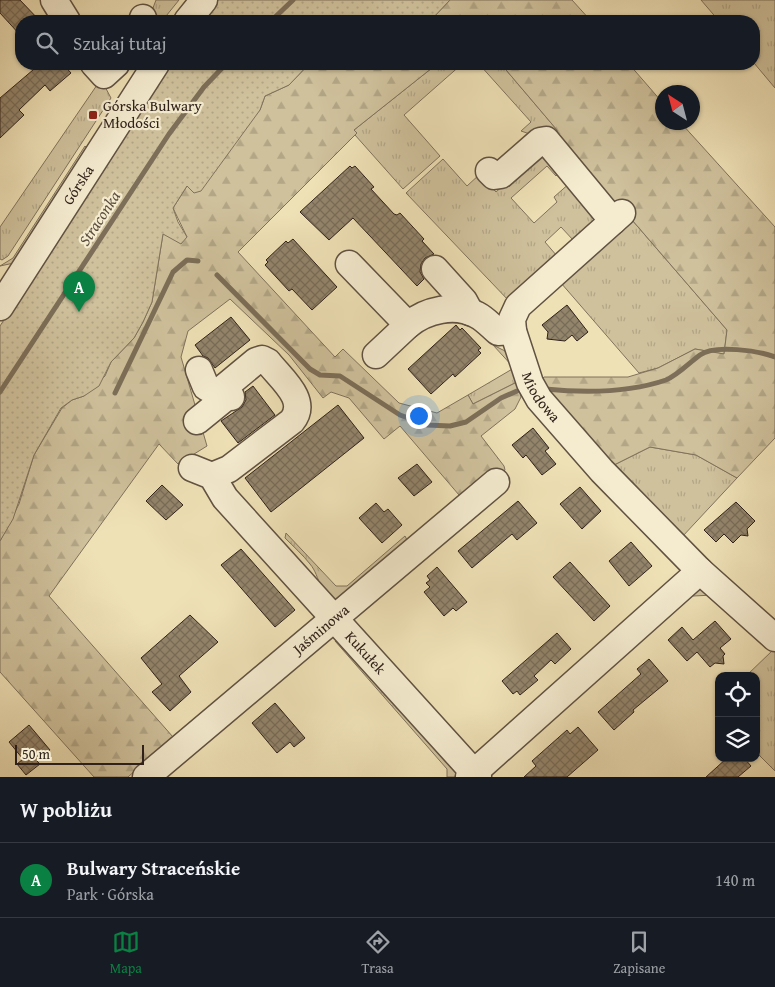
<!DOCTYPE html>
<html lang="pl">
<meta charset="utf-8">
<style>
:root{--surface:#171b24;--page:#20242c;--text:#f1f3f6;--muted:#9ea1a6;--line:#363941;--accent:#0b8043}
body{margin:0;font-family:"Gentium Book Plus",serif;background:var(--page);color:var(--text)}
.controls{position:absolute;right:15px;bottom:15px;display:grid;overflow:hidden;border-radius:10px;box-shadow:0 1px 4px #0004}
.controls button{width:45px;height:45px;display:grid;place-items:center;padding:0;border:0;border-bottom:1px solid var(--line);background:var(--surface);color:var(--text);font:25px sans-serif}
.compass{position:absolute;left:655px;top:85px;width:45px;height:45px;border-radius:50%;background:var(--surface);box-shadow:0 1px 4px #0004;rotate:324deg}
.scale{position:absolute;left:15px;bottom:12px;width:129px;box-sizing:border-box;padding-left:5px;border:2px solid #30221b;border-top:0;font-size:14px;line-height:18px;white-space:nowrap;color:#30221b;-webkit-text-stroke:4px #f5ecd0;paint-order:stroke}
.you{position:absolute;left:418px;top:415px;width:18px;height:18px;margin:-12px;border:4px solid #fff;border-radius:50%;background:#1a73e8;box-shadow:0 0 0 8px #1a73e833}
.badge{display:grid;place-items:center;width:32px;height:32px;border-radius:50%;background:var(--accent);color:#fff;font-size:16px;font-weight:700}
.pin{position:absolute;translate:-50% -41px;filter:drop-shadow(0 1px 2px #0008)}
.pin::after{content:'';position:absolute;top:26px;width:18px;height:15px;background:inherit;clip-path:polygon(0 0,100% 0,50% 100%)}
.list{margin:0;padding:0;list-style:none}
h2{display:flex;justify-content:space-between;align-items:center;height:65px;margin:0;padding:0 20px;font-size:21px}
h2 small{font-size:16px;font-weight:400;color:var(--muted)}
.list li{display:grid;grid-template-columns:32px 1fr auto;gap:15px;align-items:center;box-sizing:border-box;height:75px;padding:0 20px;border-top:1px solid var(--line)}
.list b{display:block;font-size:19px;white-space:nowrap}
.list p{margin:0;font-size:16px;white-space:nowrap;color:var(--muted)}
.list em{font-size:16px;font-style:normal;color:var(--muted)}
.icon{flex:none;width:28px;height:28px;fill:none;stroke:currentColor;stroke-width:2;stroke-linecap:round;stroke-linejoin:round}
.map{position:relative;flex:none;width:775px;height:777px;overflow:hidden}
.search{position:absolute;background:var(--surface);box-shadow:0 1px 4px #0004;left:15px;right:15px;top:15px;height:55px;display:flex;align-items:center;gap:12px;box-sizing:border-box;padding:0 18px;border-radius:20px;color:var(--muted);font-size:19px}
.sheet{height:140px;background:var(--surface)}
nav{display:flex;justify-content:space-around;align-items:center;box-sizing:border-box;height:70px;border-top:1px solid var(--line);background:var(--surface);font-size:14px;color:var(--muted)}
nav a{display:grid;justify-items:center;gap:2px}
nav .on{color:var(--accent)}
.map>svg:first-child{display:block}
.grass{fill:url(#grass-tufts);stroke:#80725c}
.forest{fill:url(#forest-firs);stroke:#80725c}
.park{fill:url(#park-dots);stroke:#80725c}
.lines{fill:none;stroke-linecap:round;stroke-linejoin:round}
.stream{stroke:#7c6e58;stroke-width:5}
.building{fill:url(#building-cross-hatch);stroke:#30221b}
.minor-casing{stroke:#605242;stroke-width:29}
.minor{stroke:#f5ecd0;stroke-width:26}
.poi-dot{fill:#8f2418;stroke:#f5ecd0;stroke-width:2}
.labels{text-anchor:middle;stroke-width:4.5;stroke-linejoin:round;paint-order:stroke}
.poi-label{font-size:15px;fill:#30221b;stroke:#f5ecd0;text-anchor:start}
.street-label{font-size:15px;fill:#30221b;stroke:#f5ecd0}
.water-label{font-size:16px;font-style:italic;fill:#5c4e3f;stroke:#f5ecd0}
</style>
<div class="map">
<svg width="775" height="777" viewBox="0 0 775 777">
<defs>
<pattern id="grass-tufts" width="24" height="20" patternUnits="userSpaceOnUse" patternTransform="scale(1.25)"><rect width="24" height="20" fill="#cfc19c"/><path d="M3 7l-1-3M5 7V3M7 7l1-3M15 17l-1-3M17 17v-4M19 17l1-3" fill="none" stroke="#b2a686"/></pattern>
<pattern id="forest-firs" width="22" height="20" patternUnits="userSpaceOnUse" patternTransform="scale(1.25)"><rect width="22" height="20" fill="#cfc19c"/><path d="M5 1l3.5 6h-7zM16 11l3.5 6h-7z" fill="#b2a686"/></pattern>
<pattern id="park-dots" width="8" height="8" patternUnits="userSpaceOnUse" patternTransform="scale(1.25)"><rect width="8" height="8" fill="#cfc19c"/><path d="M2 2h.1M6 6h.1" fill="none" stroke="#b2a686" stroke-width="1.8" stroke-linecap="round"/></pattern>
<pattern id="building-cross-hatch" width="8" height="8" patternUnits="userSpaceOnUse" patternTransform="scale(1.25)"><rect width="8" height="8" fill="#93856c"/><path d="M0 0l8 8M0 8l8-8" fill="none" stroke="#786c58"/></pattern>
</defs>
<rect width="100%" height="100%" fill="#efe1b6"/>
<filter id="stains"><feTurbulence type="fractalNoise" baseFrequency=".004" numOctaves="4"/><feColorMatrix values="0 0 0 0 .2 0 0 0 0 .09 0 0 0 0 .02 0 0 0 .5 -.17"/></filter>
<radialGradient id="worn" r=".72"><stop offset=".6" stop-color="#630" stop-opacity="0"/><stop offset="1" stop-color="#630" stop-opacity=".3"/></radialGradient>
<path class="grass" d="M156,0H179L162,21H148Z
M701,0H775V88L754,63V21H719Z
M437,64H462L404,115L440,156L403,189L355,135L357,133L354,130Z
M479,64H501L557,130L559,144L521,131L531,122Z
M103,83L111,98L8,256L2,260L0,259V227L97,85Z
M85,146L88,149L14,263L0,266L13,258Z
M541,152L560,171L556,176L547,166L511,198L534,223L557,202L554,197L571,182L576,181L598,225L574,241L561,227L545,242L557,256L510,302L406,193L443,159L467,186L480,174L496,192Z
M632,220L727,330L724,354L695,349L658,368L639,373L561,283Z
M493,345L505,351L509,358H513L517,371L513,373L517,382L473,404L468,395L514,368Z
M650,447L696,455L737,478L682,537L612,466Z
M286,533L336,586H347L405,536L407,540L337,601C318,596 321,577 310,564C303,555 293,546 285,538Z
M703,589L717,592L775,647V771L756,752V676H746L773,650L714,595L693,596L695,591Z
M335,641H340L456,772L455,777H447V769Z"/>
<path class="forest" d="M450,0H572L591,21H430Z
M309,64L332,66L337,64H437L354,130L357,133L238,252L335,357L343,349L399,403L437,413L468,395L473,404L517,382L521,397L515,409L481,436L504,466L505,470L465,502L400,426L384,439L349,398L331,392L323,398L289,355L230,299L188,331L181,357L207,446L178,464L159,444L49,596L173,737L128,777H94L0,672V541L19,504L34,455L62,408L72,400L84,396L105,376L111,362L134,338L143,322L152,302L163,234L187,237L173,208L187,186H190L260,110L265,96L289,85Z
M501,64H629L662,102V122L681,123L775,227V438L737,478L696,455L650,447L612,466L540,381L544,377H628L658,368L695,349L724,354L727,330L620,206L612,207L559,144L557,130Z"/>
<path class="park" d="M218,0H450L430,21H200Z
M169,64H309L289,85L265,96L260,110L201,191L194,193L187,186L173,208L178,222L187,237L181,244L163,234L152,302L143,322L134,338L111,362L99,386L84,396L72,400L61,408L34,455L13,519L0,541V326Z"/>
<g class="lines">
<path class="stream" d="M271,21L293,0
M217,275L310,369L320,375L340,376L400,415L427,425L450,426L466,422L501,398L517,391
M545,389C585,393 628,393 666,380C678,375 690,362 700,355C715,344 759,351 775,357
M0,392L169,134L204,87L226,64
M115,393L173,272L187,260L198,261"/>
</g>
<path class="building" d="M0,0H20L40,21H21V36L0,13Z
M40,64H63L71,73L50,91L45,85L19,110L24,115L0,138V98Z
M350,166L352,168L355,166L374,187L371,189L394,214L397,215L400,213L424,239L422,241L434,254L425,258L421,264L420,272L424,279L417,286L353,218L329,240L300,212Z
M293,239L337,287L312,310L292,289L289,291L265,265L268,262L266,260L286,241L288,243Z
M567,305L588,332L577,341L572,335L565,341L547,339L548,332L542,325Z
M231,317L250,340L215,368L208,358L203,356L195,345Z
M456,325L460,330L462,328L481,348L478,350L481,353L455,377L453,374L431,394L408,369Z
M253,386L275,415L238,443L221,421L242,407L246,400L245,392Z
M338,405L364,438L271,512L245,478Z
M533,428L549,448L545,451L556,464L542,475L526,455L523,458L512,445Z
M417,464L432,482L414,496L398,478Z
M162,485L183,505L166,520L146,501Z
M580,487L601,511L582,529L560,504Z
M518,501L537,523L517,540L512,534L472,568L458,551Z
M736,502L755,521L747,529L748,536L741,535L733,543L724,534L716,542L704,530Z
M376,503L384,512L388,509L402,525L382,543L359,518Z
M631,542L652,566L629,586L609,561Z
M241,549L295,610L275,627L221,565Z
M570,562L610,606L594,621L553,577Z
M437,567L467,602L456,611L453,608L444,616L424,592L430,587L426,583L430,580L427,576Z
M190,615L218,642L179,676L191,692L170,711L152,692L162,684L141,658Z
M715,621L731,639L720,648L725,654L723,656L724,664L715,663L710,667L697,652L687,661L668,640L682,627L693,640Z
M557,633L571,649L555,664L551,660L534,676L538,680L520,695L517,691L513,694L502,681Z
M649,659L668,681L633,710L634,712L614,730L598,712L641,674L637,669Z
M275,703L305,738L294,747L290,742L277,753L252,723Z
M29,725L50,750L37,761L40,764L26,775L17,764L23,759L9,742Z
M578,727L598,750L567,777H524L536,766L532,761L567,730L570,734Z
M727,758H744L751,766L738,777H706Z"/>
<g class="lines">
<defs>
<g id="minor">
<path d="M54,0L67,21"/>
<path d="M142,21L143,18"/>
<path d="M187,21L204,0"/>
<path d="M94,64L104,75L116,64"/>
<path d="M489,171L494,176L501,175L540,141L546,140L613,221"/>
<path id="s1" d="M622,213L518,306L512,319L513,331L530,383L539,399L602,471L700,571"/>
<path d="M349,264L408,325C426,310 455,303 477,315C485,319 491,326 498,332L513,331"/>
<path d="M435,269L464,301L470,312"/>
<path id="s2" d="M0,307L156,64"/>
<path d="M376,355L408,325"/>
<path d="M199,370L206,387L213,391L221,390L256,361L262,359L268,362C281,379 309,400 292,421L229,469L212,476"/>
<path d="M197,421L229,395L231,397"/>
<path id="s3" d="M192,468L212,476L225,498L478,777"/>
<path id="s4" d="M146,777L496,482"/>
<path d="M469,777L700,571L775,638"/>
</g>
</defs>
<use href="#minor" class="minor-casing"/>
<use href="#minor" class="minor"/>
</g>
<rect class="poi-dot" x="88" y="110" width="10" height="10" rx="2.5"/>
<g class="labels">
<g class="poi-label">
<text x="103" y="111">Górska Bulwary<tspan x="103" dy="17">Młodości</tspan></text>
</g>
<g class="street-label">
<text dy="5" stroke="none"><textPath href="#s2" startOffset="145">Górska</textPath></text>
<text dy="5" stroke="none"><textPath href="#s1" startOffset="238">Miodowa</textPath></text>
<text dy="5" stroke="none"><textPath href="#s4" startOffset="229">Jaśminowa</textPath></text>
<text dy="5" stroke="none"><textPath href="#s3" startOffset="256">Kukułek</textPath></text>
</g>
<g class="water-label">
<text transform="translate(99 218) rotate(-57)" y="6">Straconka</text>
</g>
</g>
<rect width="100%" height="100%" filter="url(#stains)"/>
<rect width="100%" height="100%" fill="url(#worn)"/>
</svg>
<div class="controls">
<button><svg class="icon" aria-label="locate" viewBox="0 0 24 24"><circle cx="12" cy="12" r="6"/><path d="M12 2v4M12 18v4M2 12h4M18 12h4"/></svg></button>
<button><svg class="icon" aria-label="layers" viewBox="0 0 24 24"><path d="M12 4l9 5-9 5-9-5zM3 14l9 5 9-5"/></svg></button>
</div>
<svg class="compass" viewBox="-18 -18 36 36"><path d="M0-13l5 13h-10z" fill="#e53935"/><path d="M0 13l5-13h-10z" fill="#9ea1a6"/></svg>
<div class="scale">50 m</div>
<div class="you"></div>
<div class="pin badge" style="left:79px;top:312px">A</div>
<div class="search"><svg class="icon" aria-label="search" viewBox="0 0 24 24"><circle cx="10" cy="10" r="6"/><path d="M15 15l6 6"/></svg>Szukaj tutaj</div>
</div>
<section class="sheet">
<h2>W pobliżu<small></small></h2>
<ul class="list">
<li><span class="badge">A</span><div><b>Bulwary Straceńskie</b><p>Park · Górska</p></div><em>140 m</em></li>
</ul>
</section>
<nav>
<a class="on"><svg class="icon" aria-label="map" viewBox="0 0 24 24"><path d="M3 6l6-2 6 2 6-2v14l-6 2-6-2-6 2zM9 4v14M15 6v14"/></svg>Mapa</a>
<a><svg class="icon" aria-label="directions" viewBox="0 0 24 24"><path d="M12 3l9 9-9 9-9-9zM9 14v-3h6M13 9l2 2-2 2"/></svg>Trasa</a>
<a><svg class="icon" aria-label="saved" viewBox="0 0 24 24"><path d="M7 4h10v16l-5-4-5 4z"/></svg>Zapisane</a>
</nav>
